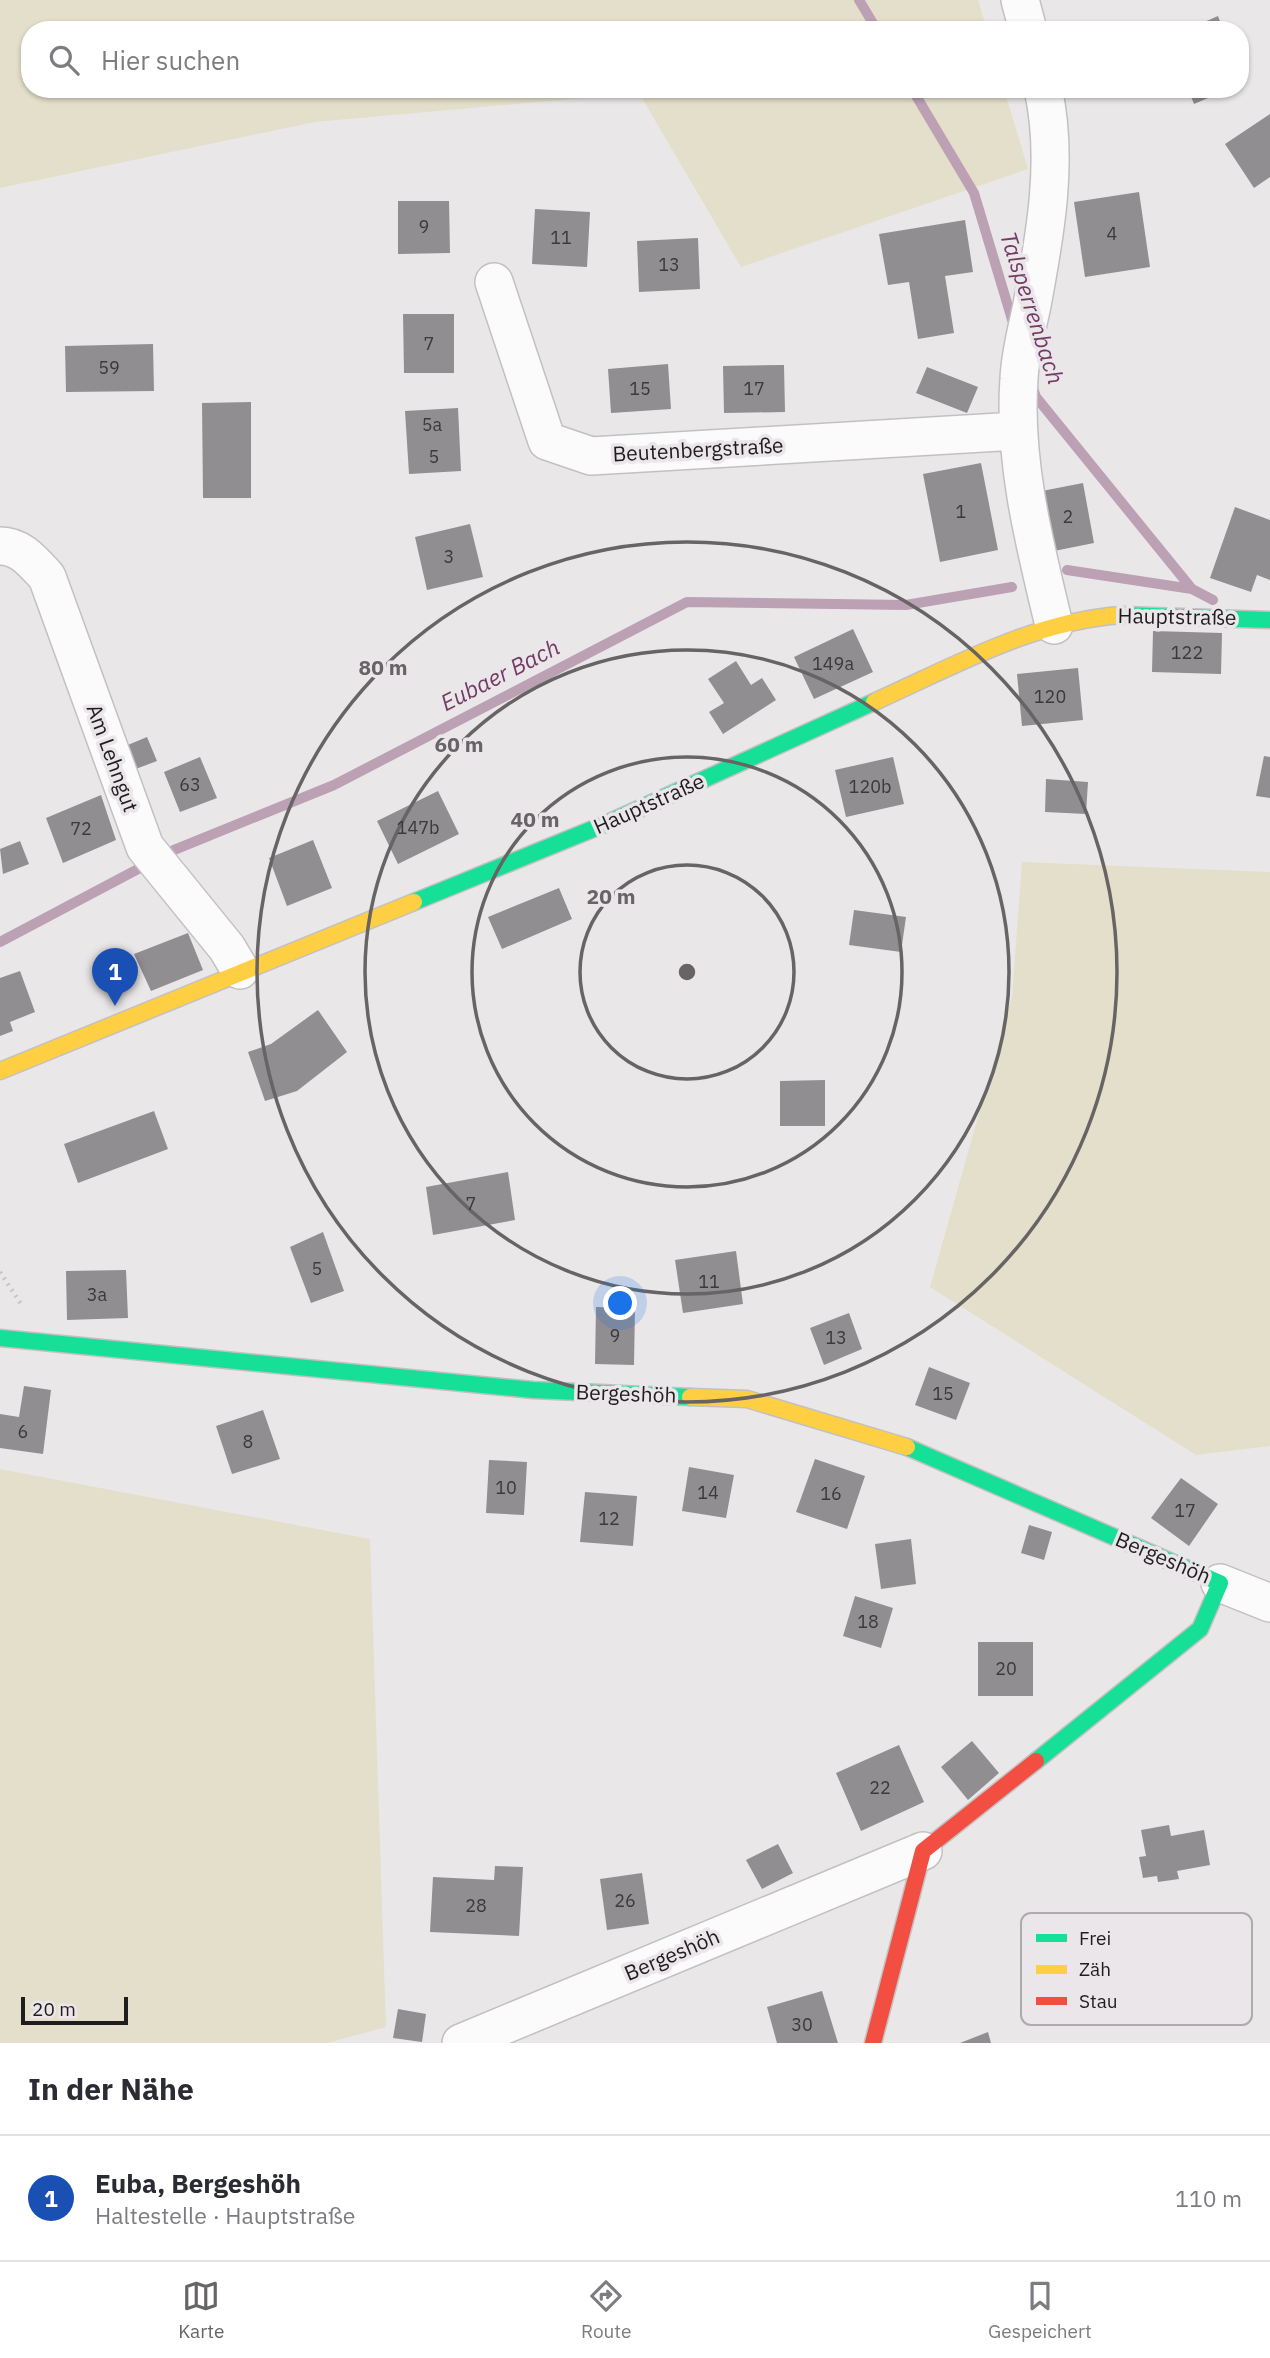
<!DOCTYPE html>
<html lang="de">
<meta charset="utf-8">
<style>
:root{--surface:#fff;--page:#f7f7f7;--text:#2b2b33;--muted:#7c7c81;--line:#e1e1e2;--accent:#666465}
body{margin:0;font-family:"IBM Plex Sans",sans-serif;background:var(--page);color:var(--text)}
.scale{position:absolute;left:21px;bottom:18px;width:107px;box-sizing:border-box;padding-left:7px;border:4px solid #1f1d1e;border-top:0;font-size:19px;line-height:24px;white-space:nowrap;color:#1f1d1e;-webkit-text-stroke:5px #ebe6ea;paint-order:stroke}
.you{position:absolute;left:621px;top:1304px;width:24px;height:24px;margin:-18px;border:5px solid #fff;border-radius:50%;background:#1a73e8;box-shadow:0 0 0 10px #1a73e833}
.badge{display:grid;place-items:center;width:46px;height:46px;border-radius:50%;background:var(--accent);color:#fff;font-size:23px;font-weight:700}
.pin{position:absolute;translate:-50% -58px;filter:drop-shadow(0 2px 4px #0008)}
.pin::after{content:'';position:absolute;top:37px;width:24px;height:21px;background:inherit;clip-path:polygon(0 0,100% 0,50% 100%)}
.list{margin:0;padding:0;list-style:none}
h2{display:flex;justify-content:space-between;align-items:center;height:91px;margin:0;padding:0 28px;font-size:30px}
h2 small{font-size:23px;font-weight:400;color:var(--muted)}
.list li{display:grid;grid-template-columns:46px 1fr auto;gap:21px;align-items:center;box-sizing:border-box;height:126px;padding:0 28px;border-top:2px solid var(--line)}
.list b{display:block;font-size:26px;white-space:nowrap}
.list p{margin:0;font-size:23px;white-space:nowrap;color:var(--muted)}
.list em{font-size:23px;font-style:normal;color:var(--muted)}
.icon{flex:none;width:38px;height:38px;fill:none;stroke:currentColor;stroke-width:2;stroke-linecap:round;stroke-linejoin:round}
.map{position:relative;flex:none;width:1270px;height:2043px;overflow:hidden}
.search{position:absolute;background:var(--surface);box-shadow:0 2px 5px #0004;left:21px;right:21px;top:21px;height:77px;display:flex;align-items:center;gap:18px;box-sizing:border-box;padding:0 24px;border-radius:28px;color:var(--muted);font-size:26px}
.sheet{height:217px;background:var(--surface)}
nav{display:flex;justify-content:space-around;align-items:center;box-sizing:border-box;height:98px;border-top:2px solid var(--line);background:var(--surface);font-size:19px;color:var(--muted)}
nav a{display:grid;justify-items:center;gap:4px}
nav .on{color:var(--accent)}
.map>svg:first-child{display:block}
.green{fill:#e3dfca}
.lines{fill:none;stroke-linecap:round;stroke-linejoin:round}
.stream{stroke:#bca0b4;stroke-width:10}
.building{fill:#908e90}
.street-casing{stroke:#c3c0c2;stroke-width:40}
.fast-casing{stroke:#c3c0c2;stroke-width:19}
.slow-casing{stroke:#c3c0c2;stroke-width:19}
.jam-casing{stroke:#c3c0c2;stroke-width:19}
.path{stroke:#c7c6c6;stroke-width:4.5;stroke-dasharray:2 5;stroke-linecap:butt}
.street{stroke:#fcfbfc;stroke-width:37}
.fast{stroke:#16e098;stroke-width:16}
.slow{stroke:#ffcf43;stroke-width:16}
.jam{stroke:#f24e42;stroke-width:16}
.ring{fill:none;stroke:#666465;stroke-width:3.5}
.labels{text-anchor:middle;stroke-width:7;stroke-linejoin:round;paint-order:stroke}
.number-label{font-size:18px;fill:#3b393a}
.street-label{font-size:21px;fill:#1f1d1e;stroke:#ebe6ea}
.water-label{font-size:23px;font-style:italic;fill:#713b64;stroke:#ebe6ea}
.key{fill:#ebe6ea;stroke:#aeaaad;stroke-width:2}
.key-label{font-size:19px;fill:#1f1d1e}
.centre{fill:#666465;stroke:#ebe6ea;stroke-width:3.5}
.ring-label{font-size:21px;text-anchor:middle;font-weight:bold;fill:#666465;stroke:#ebe6ea;stroke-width:7;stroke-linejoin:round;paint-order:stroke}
</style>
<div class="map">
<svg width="1270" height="2043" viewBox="0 0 1270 2043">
<rect width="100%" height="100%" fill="#eae7e9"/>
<path class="green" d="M0,0H978L987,30H30V89H1004L1028,169L741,267L639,93L315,122L0,188Z
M1022,862L1270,872V1446L1196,1455L930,1287L1012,997Z
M0,1469L370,1539L386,2027L327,2043H0Z"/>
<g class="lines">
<path class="stream" d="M859,0L877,30
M912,89L974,193L1014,326
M1032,385L1036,397L1192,589
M1067,570L1192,589L1213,600
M0,942L174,850L334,785L687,602L906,605L1012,587"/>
</g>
<path class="building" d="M1218,16L1223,30H1186Z
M1188,89H1229L1194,104Z
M1270,114V177L1254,188L1225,144Z
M1139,192L1150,267L1085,277L1074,202Z
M398,201H449L450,253L398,254Z
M535,209L590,212L587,267L532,264Z
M965,220L973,272L945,276L954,333L918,339L909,282L888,285L879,234Z
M698,238L700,289L639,292L637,241Z
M403,314H454V373H404Z
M153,344L154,391L66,392L65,346Z
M668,364L671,409L611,413L608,369Z
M784,365L785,412L724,413L723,366Z
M927,367L978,387L967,413L916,393Z
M251,402V498H203L202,403Z
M458,408L461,471L409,474L405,411Z
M981,463L998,550L940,562L923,474Z
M1083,483L1094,543L1054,551L1042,491Z
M1235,507L1270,520V580L1257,575L1251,592L1210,578Z
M470,524L483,577L427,590L415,537Z
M853,629L873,672L814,699L794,657Z
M1153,631L1222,633L1221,674L1152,672Z
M736,661L751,685L762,678L776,700L723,734L709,712L724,703L708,679Z
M1078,668L1083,720L1022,726L1017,674Z
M147,737L157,761L133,770L123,747Z
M1264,756L1270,757V798L1256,796Z
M200,757L217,798L180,812L164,772Z
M893,757L904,804L846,817L835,770Z
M1046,779L1088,782L1086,814L1045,812Z
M438,791L459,834L398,864L377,821Z
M101,795L116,840L63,863L46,818Z
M313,840L332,888L287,906L269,858Z
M20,841L29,864L3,874L0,849Z
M559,888L572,919L502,949L488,917Z
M854,910L906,917L901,952L849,945Z
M188,933L203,970L151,991L134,954Z
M20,971L35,1012L10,1022L13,1031L0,1036V978Z
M318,1010L347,1052L297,1091L265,1101L248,1052L271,1044Z
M825,1080V1126H780V1081Z
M154,1111L168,1149L78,1183L64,1144Z
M508,1172L515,1220L433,1235L426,1187Z
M323,1232L344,1291L311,1303L290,1247Z
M736,1251L743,1304L683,1313L675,1260Z
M126,1270L128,1318L67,1320L66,1271Z
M596,1307L635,1308L634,1365L595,1364Z
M849,1313L862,1349L824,1365L810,1328Z
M929,1367L970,1383L956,1420L915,1405Z
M24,1386L51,1390L43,1454L0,1448V1414L19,1417Z
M263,1410L280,1459L232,1474L216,1426Z
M815,1459L865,1476L847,1529L796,1512Z
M489,1460L527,1462L524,1515L486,1513Z
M689,1467L734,1475L726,1518L682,1511Z
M1181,1478L1218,1504L1189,1546L1151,1518Z
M585,1492L637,1496L633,1546L580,1542Z
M1029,1525L1052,1532L1044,1560L1021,1553Z
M911,1539L916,1584L881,1589L875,1544Z
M855,1596L893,1608L881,1648L843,1636Z
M978,1642H1033V1696H978Z
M972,1741L999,1773L968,1800L941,1767Z
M899,1745L924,1802L861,1831L836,1773Z
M1169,1825L1171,1836L1204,1830L1210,1865L1177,1871L1179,1879L1158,1882L1157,1876L1143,1878L1139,1857L1146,1856L1141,1830Z
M778,1844L793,1873L762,1889L746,1860Z
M495,1866L523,1867L519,1936L430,1932L433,1877L494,1880Z
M642,1873L649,1924L607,1930L600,1879Z
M822,1991L838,2043H777L767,2007Z
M398,2009L426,2014L422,2042L393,2038Z
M988,2032L991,2043H960Z"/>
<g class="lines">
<defs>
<path id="street" d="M1020,0L1028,30
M1043,89C1059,159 1045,236 1032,305C1027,329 1020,354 1019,379C1013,461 1035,546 1054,625
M494,282L547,441L591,456L1017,431
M0,546C21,546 33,562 47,577L145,847L227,948L240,970
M1220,1583L1270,1603
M461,2043L923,1851"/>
<path id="fast" d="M1122,615L1270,620
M414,902L610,822L874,702
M0,1338L533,1390L690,1397
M907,1447L1220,1583L1200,1629L1036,1761"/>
<path id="slow" d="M874,702C954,666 1033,621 1122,615
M0,1071L414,902
M690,1397L747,1399L907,1447"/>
<path id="jam" d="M873,2043L923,1851L1036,1761"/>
</defs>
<use href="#street" class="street-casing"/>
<use href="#fast" class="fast-casing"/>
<use href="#slow" class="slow-casing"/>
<use href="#jam" class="jam-casing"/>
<path class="path" d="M0,1272L21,1304"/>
<use href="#street" class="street"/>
<use href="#fast" class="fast"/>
<use href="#slow" class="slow"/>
<use href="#jam" class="jam"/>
</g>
<g class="ring">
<circle cx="687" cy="972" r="107"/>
<circle cx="687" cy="972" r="215"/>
<circle cx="687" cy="972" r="322"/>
<circle cx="687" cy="972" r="430"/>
</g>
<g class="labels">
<g class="number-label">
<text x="424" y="233">9</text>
<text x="1112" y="240">4</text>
<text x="561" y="244">11</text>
<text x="669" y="271">13</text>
<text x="429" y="350">7</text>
<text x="109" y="374">59</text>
<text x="640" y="395">15</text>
<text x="754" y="395">17</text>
<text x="432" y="431">5a</text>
<text x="434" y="463">5</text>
<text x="961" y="518">1</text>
<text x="1068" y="523">2</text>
<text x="449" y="563">3</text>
<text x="1187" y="659">122</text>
<text x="833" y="670">149a</text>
<text x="1050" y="703">120</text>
<text x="190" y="791">63</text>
<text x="870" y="793">120b</text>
<text x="418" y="834">147b</text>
<text x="81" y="835">72</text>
<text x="471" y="1210">7</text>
<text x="317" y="1275">5</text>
<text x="709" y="1288">11</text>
<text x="97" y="1301">3a</text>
<text x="615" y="1342">9</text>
<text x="836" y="1344">13</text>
<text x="943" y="1400">15</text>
<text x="23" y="1438">6</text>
<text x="248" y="1448">8</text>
<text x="506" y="1494">10</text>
<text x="708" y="1499">14</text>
<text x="831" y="1500">16</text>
<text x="1185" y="1517">17</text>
<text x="609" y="1525">12</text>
<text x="868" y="1628">18</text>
<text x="1006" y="1675">20</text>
<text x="880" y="1794">22</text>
<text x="625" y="1907">26</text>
<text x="476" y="1912">28</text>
<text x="802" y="2031">30</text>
</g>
<g class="street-label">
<text transform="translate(698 450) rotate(-3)" y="7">Beutenbergstraße</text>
<text transform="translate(1177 617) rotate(1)" y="7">Hauptstraße</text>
<text transform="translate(112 758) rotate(70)" y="7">Am Lehngut</text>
<text transform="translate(649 804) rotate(-24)" y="7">Hauptstraße</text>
<text transform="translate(626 1394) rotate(2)" y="7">Bergeshöh</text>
<text transform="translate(1163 1558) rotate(23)" y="7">Bergeshöh</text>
<text transform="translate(672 1955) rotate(-23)" y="7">Bergeshöh</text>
</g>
<g class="water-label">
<text transform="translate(1032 308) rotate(72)" y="8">Talsperrenbach</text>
<text transform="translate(500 675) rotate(-27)" y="8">Eubaer Bach</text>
</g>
</g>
<rect x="1021" y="1913" width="231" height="112" rx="10" class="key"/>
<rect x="1036" y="1934" width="31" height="8" fill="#16e098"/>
<rect x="1036" y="1965" width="31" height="9" fill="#ffcf43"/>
<rect x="1036" y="1997" width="31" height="8" fill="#f24e42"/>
<g class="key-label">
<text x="1079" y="1945">Frei</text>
<text x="1079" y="1976">Zäh</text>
<text x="1079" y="2008">Stau</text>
</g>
<circle cx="687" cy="972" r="10" class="centre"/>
<g class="ring-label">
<text x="383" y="675">80 m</text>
<text x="459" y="752">60 m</text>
<text x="535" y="827">40 m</text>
<text x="611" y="904">20 m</text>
</g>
</svg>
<div class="scale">20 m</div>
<div class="you"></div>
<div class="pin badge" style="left:115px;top:1006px;background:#1a4fb4">1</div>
<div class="search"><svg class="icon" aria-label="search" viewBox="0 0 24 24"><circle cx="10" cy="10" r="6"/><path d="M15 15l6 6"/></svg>Hier suchen</div>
</div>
<section class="sheet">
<h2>In der Nähe<small></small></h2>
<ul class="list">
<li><span class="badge" style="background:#1a4fb4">1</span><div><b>Euba, Bergeshöh</b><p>Haltestelle · Hauptstraße</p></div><em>110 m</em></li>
</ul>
</section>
<nav>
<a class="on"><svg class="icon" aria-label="map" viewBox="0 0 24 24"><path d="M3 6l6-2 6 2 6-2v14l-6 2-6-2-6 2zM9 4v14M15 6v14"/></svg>Karte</a>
<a><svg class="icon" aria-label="directions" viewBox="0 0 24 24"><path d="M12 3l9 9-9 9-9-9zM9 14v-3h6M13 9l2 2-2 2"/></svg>Route</a>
<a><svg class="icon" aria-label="saved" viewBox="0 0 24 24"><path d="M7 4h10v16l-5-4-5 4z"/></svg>Gespeichert</a>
</nav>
